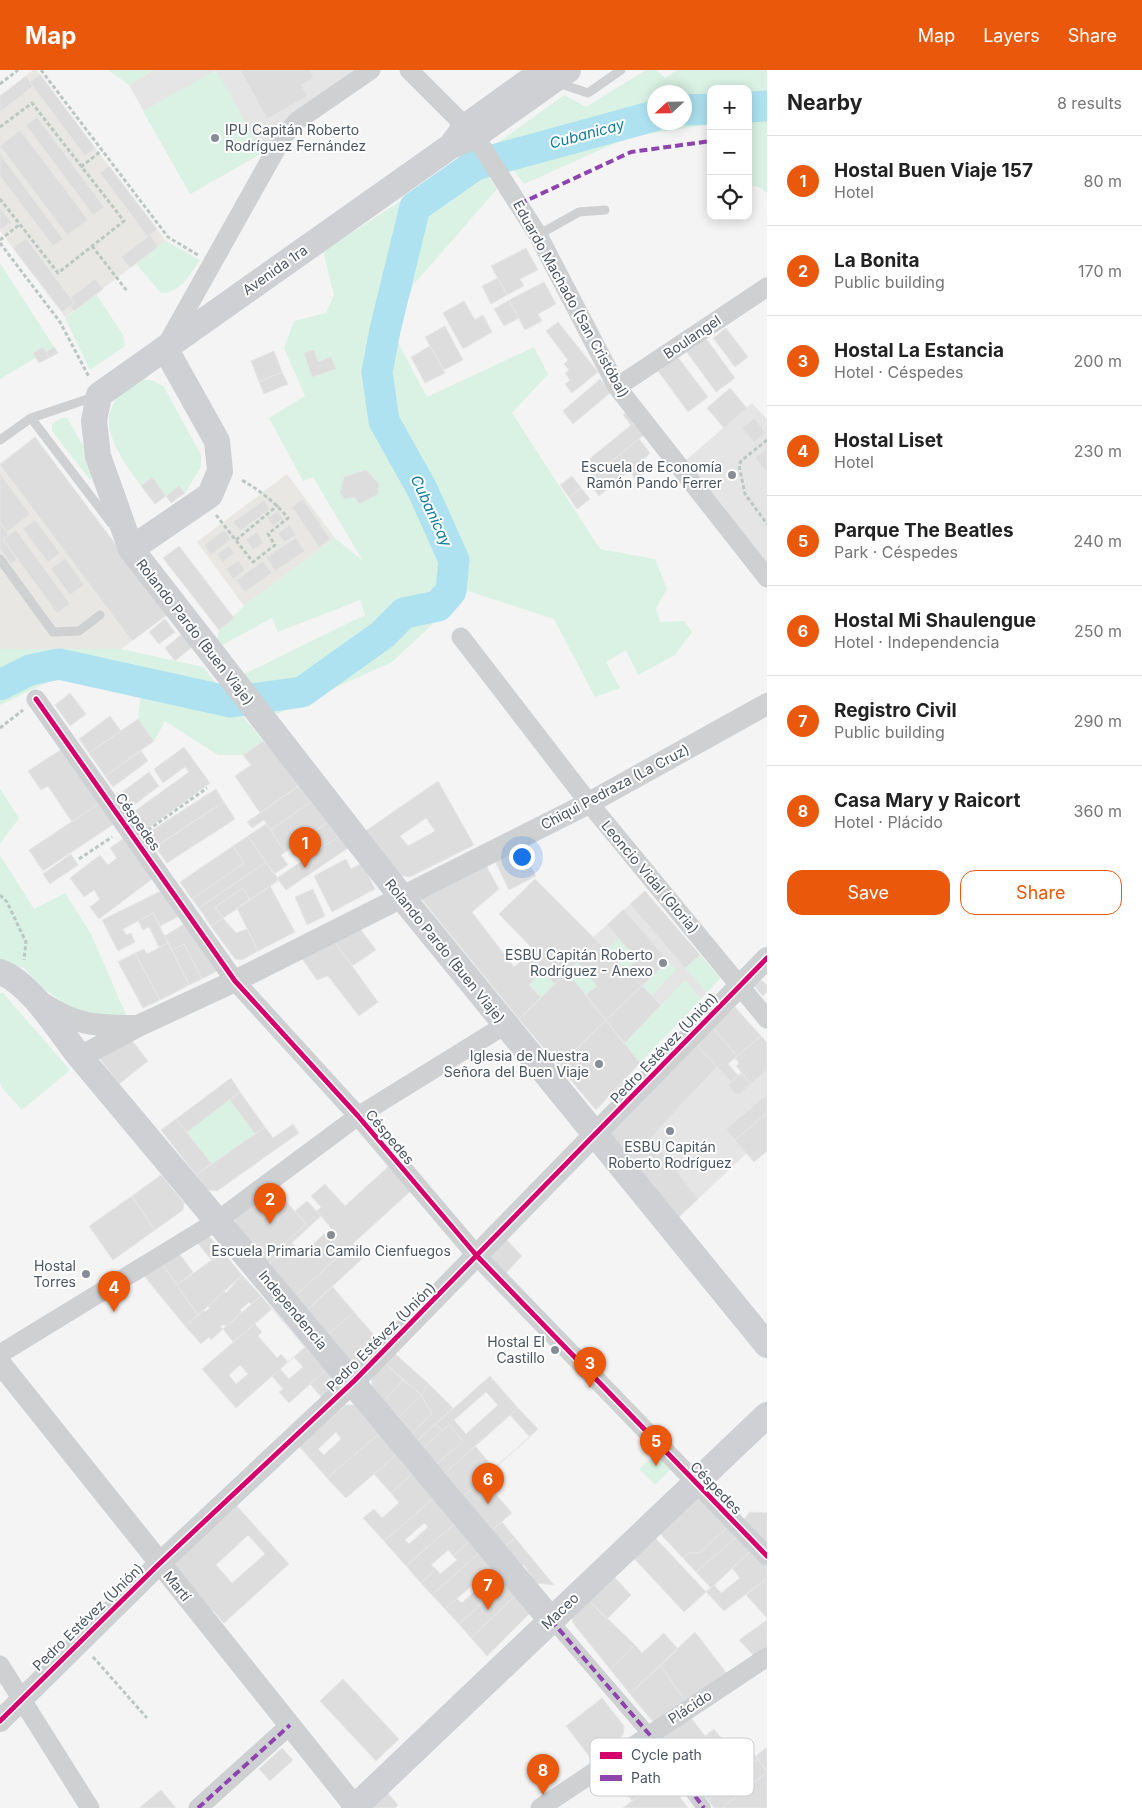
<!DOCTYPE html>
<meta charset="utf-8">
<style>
:root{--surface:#fff;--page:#f6f6f6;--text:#222;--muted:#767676;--line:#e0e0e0;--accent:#ea580c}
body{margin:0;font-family:Inter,sans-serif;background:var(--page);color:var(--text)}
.controls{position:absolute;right:15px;top:15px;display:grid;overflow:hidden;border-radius:10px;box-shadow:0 2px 12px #0003}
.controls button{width:45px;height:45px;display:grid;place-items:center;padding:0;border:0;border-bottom:1px solid var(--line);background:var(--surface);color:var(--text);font:25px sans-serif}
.compass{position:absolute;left:647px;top:15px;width:45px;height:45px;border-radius:50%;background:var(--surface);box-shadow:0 2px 12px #0003;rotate:248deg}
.you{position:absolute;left:521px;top:786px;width:18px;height:18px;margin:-12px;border:4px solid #fff;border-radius:50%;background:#1a73e8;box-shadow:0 0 0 8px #1a73e833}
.badge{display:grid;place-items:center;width:32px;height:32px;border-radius:50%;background:var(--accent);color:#fff;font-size:16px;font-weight:700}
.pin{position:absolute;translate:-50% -41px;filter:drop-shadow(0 1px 2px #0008)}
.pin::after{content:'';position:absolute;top:26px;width:18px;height:15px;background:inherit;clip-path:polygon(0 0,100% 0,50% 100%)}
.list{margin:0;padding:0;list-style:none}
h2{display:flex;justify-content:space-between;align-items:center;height:65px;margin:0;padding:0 20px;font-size:21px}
h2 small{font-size:16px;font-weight:400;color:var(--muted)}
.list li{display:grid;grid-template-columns:32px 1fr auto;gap:15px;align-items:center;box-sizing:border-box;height:90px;padding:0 20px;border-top:1px solid var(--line)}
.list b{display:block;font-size:19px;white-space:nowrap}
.list p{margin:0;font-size:16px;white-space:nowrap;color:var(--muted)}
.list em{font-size:16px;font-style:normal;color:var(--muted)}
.actions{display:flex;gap:10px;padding:15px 20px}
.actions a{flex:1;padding:11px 0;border:1px solid var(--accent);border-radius:15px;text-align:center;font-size:18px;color:var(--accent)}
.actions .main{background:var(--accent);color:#fff}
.icon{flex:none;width:28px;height:28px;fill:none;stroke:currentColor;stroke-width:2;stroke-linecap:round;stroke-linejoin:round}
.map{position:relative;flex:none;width:767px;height:1738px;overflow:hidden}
header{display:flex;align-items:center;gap:30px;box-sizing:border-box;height:70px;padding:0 25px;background:var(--accent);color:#fff}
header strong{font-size:24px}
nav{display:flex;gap:28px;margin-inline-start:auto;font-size:18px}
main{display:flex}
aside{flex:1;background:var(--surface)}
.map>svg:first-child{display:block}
.commercial{fill:#e8e7e3}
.education{fill:#e6e5e6}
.green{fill:#d9f2e3;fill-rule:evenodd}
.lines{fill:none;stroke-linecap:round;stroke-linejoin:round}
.river{stroke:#aee2f0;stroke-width:31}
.building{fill:#ddddde;stroke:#e5e6e7;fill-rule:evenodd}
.path{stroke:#bcc7c4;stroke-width:3;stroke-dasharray:4 2.5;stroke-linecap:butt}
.service{stroke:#ced0d2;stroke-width:9}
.pedestrian{stroke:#ced0d2;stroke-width:14}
.minor{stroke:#ced0d2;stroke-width:19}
.tertiary{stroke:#ced0d2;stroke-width:22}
.secondary{stroke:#ced0d4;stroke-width:26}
.quiet{stroke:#8e44ad;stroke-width:4;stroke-dasharray:8 4;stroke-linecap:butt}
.cycleway-casing{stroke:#fff;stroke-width:8}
.cycleway{stroke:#d6006c;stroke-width:5}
.poi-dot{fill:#868d94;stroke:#fff;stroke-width:2}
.labels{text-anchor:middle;stroke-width:4;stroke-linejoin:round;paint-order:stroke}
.poi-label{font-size:14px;fill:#4a5661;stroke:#fff;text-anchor:end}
.street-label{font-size:14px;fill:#4a5661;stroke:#fff}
.water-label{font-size:15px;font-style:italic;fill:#0c7c9b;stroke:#fff}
.key{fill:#fff;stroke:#c9ccd0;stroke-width:1}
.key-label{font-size:14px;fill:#4a5661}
</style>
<header>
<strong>Map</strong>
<nav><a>Map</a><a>Layers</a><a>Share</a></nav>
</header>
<main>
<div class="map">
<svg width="767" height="1738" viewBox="0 0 767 1738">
<rect width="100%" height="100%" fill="#f4f4f4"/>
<path class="commercial" d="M33,0H36L166,171L65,247L0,161V26Z
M35,367L168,544L121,579H0V393Z
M287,404L335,468L244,536L197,472Z"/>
<path class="education" d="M153,0H355L281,53L262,83L190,124L129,15Z
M752,333L767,349V497L685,391Z
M645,821L720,908L679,953L593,867Z
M695,973L731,1012L741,1003L751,1014L767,1000V1024L727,1059L747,1083L679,1147L610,1063Z"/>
<path class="green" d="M108,0H153L129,15Z
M216,0L262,83L190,124L143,41Z
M646,0H656L665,8L677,0H767V123L757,116L748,117V19H711V54L629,67L524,114L495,75L564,25L586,37ZM654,22H684V52H654Z
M470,81L497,119L414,214L393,263L427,327L534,277L548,304L512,343L600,479L655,489L667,519L656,538L660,552L684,551L692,562L675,585L638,605L626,580L606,592L620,618L595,627L554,549L468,521L392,592L277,644L255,629L238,607L365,545L360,530L278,562L272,548L215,579L219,560L244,536L335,468L363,491L313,407L303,411L269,348L305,326L284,278L294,251L326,243L334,225L323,181L401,131Z
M166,171L200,190C189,205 181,223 161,223L136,194Z
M0,193L54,277L0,309Z
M96,224L123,265L125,276L90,300L65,248Z
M141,309L154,311L164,317L201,385V397L185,423L179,416L166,426L152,407L141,416C112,376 87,339 141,309Z
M62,348H67L96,397V403L90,410L52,361V354Z
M0,579H121L203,597L263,671L243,685H218L165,651L154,671L138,649L141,621L59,607L0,635Z
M0,719L19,748L0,774Z
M0,785L34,839L65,823L91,864L127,947L98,946L74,940L44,919L24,898L0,890Z
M619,868L637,889L627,901L606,880Z
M700,885L720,908L707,923L685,898Z
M668,891L676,900L651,926L642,916Z
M577,893L597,916L585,925L567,902Z
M543,901L555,914L541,928L529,915Z
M685,910L701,929L640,993L624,974Z
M0,923H3L70,1000L22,1040L2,1018L0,1011Z
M230,1030L255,1064L212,1094L187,1062Z
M656,1383L671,1399L655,1415L639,1399Z"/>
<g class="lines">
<path class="river" d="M748,37L767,36
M684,40L711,39
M0,615L30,600L59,594L231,632L302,622L382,565L404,543L438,536L451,521L454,490L422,419L384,351L377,302L385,260L415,137L475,95L654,46"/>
</g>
<path class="building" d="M240,0H310L314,8L301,15L308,26L267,49Z
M40,4L95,78L85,86L30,12Z
M26,6L33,16L0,42V26Z
M37,47L104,137L93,145L26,55Z
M20,60L88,150L67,165L0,76Z
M0,84L63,169L53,176L0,106Z
M109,96L157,159L148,167L100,103Z
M0,138L11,152L0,160Z
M150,165L158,177L130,198L121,187Z
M26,168L74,233L62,242L13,178Z
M526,178L538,200L520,209L524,216L507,225L491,196Z
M498,208L507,225L491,234L482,216Z
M95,209L103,219L74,241L70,236L74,233L70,228Z
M544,212L556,234L538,244L542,251L525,260L509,230Z
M509,230L519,248L504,256L494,239Z
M464,231L475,250L483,245L492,262L463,279L443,243Z
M558,252L598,302L572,323L565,314L570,310L565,303L569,300L564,294L568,290L546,261Z
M445,256L463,290L444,300L425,267Z
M726,258L748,287L735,297L713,268Z
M705,267L735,308L716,322L686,281Z
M430,276L445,303L425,313L411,287Z
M43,277L49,288L39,293L33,283Z
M54,277L58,283L49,288L46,282Z
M314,280L318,292L331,287L336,299L312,307L304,283Z
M274,281L282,302L259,312L251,291Z
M677,286L708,327L688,342L658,301Z
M282,302L288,314L264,324L259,312Z
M600,309L611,322L573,354L563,341Z
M730,318L747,338L724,358L707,338Z
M627,342L635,352L631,355L623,345Z
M754,348L766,363L754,373L742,358Z
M635,352L645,364L593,406L583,394Z
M35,367L168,544L132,571L0,395Z
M639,369L650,383L640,392L647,401L636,410L629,401L599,426L587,411Z
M767,378V403L755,388Z
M366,400L379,414L378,424L360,434L354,427L345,429L340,423L344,407Z
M0,404L30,444L7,462L0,453Z
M572,406L581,418L569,427L560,415Z
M152,407L166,426L155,434L141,416Z
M179,416L185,423L171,433L166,426Z
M581,418L590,429L577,439L569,427Z
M303,429L330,469L319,477L292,437Z
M264,430L270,439L240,461L233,452Z
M278,441L283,449L273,456L267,448Z
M35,450L60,483L48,492L23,459Z
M0,453L9,465L3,469L17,489L11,494L0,479Z
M290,455L296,465L284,472L278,463Z
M16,460L70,534L57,543L3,469Z
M224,460L231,469L211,485L204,475Z
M257,462L263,473L253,480L246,469Z
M296,468L305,481L275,501L266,487Z
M179,476L234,548L219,560L163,488Z
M229,476L234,483L223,492L217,484Z
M65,488L84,515L70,525L51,499Z
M238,491L245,500L233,509L226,499Z
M263,491L272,503L245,522L236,510Z
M165,549L175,562L159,574L149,562Z
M182,564L192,577L175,591L165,578Z
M70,623L86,644L70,656L55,635Z
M110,646L121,661L89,683L79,669Z
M138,649L154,671L105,706L89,683Z
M263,671L287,692L303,713L260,743L235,706L251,695L243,685Z
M184,677L210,713L144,761L132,743L189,702L185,697L163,713L154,699Z
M62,679L100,733L72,752L48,716L41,720L28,701Z
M141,681L148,691L113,717L105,706Z
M149,702L159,716L129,739L118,725Z
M438,711L474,775L410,807L396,805L364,762ZM426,748L435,761L408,776L400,766Z
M303,713L316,729L270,760L264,750L252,758L247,752Z
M216,719L224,732L155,777L146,764Z
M316,729L331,750L285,782L270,760Z
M224,732L235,749L167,793L155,777Z
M100,733L114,754L43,801L29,780Z
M331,750L342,764L308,787L298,773Z
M266,754L285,782L281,785L288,795L274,804L248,766Z
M342,764L351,776L286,820L277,808Z
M248,766L266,792L199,838L192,829L244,793L233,776Z
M124,768L152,809L99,849L90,837L100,829L94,820L84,827L70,808L100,785L108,795L117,788L110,778Z
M518,770L536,806L509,820L491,783Z
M233,776L244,793L192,829L180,812Z
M71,784L78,795L50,814L43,804Z
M482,788L499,819L472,842L514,897L534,880L561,908L555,914L543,901L529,915L541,928L519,949L415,821Z
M346,789L351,799L362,793L375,819L332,842L314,806Z
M266,792L279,810L250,830L243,818L215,837L223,848L211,856L199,838Z
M535,809L598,872L561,908L499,844Z
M270,816L295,862L258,881L237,838Z
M243,818L250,830L223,848L215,837Z
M313,819L325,846L307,855L295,827Z
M161,821L179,846L160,856L153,843L123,859L126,865L131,863L135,872L118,881L102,850Z
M645,821L700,885L685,898L630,834Z
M624,839L668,891L642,916L627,901L637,889L607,855Z
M153,843L168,873L159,877L149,857L143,860L138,851Z
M223,848L236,863L247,859L258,881L242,890L235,889L211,856Z
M355,852L376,880L352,896L329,864Z
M184,854L217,901L202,909L184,874L172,880L165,866Z
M329,864L378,932L359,946L328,906L317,910L296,880Z
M598,872L642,916L606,950L585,925L597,916L577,893Z
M168,873L189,915L160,930L135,883L144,879L147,884Z
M184,874L202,909L189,915L172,880Z
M135,883L160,930L143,938L118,892Z
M567,902L606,950L559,996L519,949Z
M762,910L767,916V922L763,926L754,916Z
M642,916L661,935L624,974L606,950Z
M735,937L761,966L737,986L712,957Z
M606,950L640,993L596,1040L559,996Z
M712,957L737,986L728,994L738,1005L731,1012L695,973Z
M127,964L148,991L119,1014L97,985Z
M761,966L767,973V1000L751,1014L736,996L739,993L735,988Z
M695,973L717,997L651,1067L698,1129L679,1147L610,1063Z
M741,1003L751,1014L740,1024H735L728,1015Z
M231,1008L240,1022L187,1062L176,1049Z
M622,1012L631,1020L623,1029L614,1020Z
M240,1022L265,1057L255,1064L230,1030Z
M767,1024V1043L735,1070L726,1059Z
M767,1043V1081L754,1092L735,1070Z
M176,1049L212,1094L196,1105L161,1060Z
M293,1054L299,1063L217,1121L208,1120L196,1105L265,1057L273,1068Z
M390,1095L412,1120L295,1226L268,1194L292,1173L302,1184L331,1158L317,1141L321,1137L311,1126L325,1114L345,1136Z
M161,1105L184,1133L183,1140L155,1160L132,1126Z
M275,1119L306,1154L265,1191L235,1155V1148Z
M132,1126L155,1160L113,1190L89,1156Z
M307,1131L321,1146L309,1157L295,1141Z
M306,1154L309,1157L268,1194L265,1191Z
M206,1163L223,1182L212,1191L193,1167Z
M505,1168L522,1186L504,1205L487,1187Z
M353,1173L365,1186L307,1240L295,1226Z
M176,1179L193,1202L177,1215L159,1189Z
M223,1182L242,1205L198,1245L177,1215Z
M159,1189L198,1245L185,1256L140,1201Z
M242,1205L261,1226L251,1234L249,1232L240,1240L242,1242L226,1257L224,1254L220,1257L223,1259L211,1270L209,1267L201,1274L185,1256L203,1240L205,1242L210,1238L208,1236L224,1221L226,1223Z
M332,1216L354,1242L328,1264L307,1240Z
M261,1226L272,1239L233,1272L223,1259Z
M272,1239L305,1277L236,1338L202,1299ZM240,1295L248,1304L236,1314L229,1305Z
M272,1239L305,1277L288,1292L281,1284L277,1288L258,1266L262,1262L255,1254Z
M354,1242L381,1273L356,1298L328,1264Z
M305,1277L326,1300L289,1333L279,1322L283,1319L272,1306L280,1299L289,1309L303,1297L294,1287Z
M394,1283L430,1315L421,1325L385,1293Z
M385,1293L403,1310L384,1331L372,1317V1306Z
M326,1300L339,1315L324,1330L310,1314Z
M490,1306L518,1338L445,1403L437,1394L463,1371L449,1355L442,1361L436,1354Z
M403,1310L421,1325L398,1348L384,1331Z
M430,1315L453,1338L417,1371L411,1364L432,1344L421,1325Z
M486,1322L498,1335L466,1364L454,1350Z
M421,1325L432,1344L411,1364L398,1348Z
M345,1335H355L379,1364L327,1408L299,1376ZM336,1362L341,1369L324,1385L318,1379Z
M518,1338L538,1359L464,1426L445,1403Z
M510,1345L530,1367L494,1398L475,1376Z
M436,1354L442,1361L423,1378L417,1371Z
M449,1355L463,1371L437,1394L423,1378Z
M379,1364L397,1384L346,1428L327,1408Z
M397,1384L413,1403L391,1423L374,1404Z
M413,1403L434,1428L384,1471L363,1448L374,1439L382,1448L399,1433L391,1423Z
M483,1409L512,1443L492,1460L464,1426Z
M699,1422L730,1455L699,1483H689L683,1488L654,1457Z
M434,1428L455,1453L406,1496L384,1471ZM424,1453L428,1457L409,1474L405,1470Z
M237,1436L289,1494L224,1553L171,1495ZM248,1465L265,1484L232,1513L216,1495Z
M750,1442L767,1443V1473L744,1449Z
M502,1452L515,1468L505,1476L492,1460Z
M455,1453L470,1471L453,1486L448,1480L431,1495L436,1499L421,1513L406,1496Z
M730,1455L739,1465L696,1502L683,1488L689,1483H699Z
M650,1462L706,1522L684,1542L628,1482Z
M739,1465L753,1479L711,1518L696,1502Z
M515,1468L554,1515L536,1513L524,1495L522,1496L505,1476Z
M470,1471L480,1482L432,1525L421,1513L436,1499L440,1504L457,1490L453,1486Z
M753,1479L767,1493V1508L724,1541L706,1522L714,1515L721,1523L740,1508L732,1498Z
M480,1482L493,1497L445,1539L432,1525Z
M493,1497L505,1512L459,1554L445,1539L457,1529L462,1533L476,1520L472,1516Z
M609,1501L631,1525L607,1549L584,1526Z
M767,1508V1548L746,1525Z
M505,1512L516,1525L471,1568L459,1554Z
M516,1525L531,1542L487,1586L471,1568Z
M584,1526L635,1575L610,1599L573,1553L570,1539Z
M767,1550V1580L756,1588L739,1570Z
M695,1562L728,1605L687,1633L660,1595Z
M664,1563L678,1579L630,1624L610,1599L635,1575L642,1583Z
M660,1595L687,1633L654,1653L630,1624Z
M343,1609L399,1669L376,1691L320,1631Z
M602,1628L624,1656L623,1665L592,1690L566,1656Z
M689,1645L705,1666L677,1688L663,1670V1665Z
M714,1659L723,1670L685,1700L677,1688Z
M748,1677L758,1689L708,1730L698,1717Z
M767,1677V1701L756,1686Z
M282,1678L293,1690L270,1711L259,1699Z
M642,1681L646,1682L665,1707L632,1731L612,1703Z
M758,1689L767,1702L722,1738H714L708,1730Z
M767,1702V1738H722Z
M665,1707L688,1738H623L632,1731Z
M380,1714L398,1735L395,1738H369Z
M161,1720L176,1738H139Z"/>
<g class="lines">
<path class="path" d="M41,0L168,167L198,185
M0,14L18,0
M0,57L32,33L124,151L58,203L0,129
M81,97L102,80
M0,170L20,154
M0,173L60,252L89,307
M92,176L127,221
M767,370L741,391L739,395L745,424L767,454
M216,445L253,492L275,475L268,464L288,448C274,431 259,420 240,409
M236,470L278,435
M0,658L23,640
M148,760L207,718
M79,789L112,767
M0,825L7,832L26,872L24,890
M93,1587L147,1648"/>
<path class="service" d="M558,13L588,23L621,0
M538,165L579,142L605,140
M31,348L111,453
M0,370L31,348L94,327
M0,489L53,562L79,561L100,545"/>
<path class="pedestrian" d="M551,1550L649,1664L704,1738"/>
<path class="minor" d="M409,0L475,66L538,165L617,317L767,508
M167,274L283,67L297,51L371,0
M617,317L767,217
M461,567L589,733L767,949
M36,629L235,911L358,1046L477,1186L767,1486
M0,1284L217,1151L358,1046L505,955
M0,1595L90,1738
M198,1738L290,1655
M540,1738L767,1587"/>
<path class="tertiary" d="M42,933C77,955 93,956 134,956
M80,987L138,956L235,911L589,733L767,634
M0,1293L356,1738
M0,1651L159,1494L354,1311L767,888"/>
<path class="secondary" d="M544,0L465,57L451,76L475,66L568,0
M451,76L99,325L94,351L98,386L131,479L401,826L767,1275
M131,479L210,425L220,401L217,371L165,278
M0,902C30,912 60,962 80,987L551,1550
M354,1738L767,1345"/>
<path class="quiet" d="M519,134L631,82L711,71
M551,1550L649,1664L704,1738
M198,1738L290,1655"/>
<defs>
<path id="cycleway" d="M36,629L235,911L358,1046L477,1186L767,1486
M0,1651L159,1494L354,1311L767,888"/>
</defs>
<use href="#cycleway" class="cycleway-casing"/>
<use href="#cycleway" class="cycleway"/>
</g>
<g class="poi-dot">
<circle cx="215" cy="68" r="5"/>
<circle cx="732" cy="405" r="5"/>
<circle cx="663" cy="893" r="5"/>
<circle cx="599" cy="994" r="5"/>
<circle cx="670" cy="1061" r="5"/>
<circle cx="331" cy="1165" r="5"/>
<circle cx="86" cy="1204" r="5"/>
<circle cx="555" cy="1280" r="5"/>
</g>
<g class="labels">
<g class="poi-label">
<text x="225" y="65" text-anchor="start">IPU Capitán Roberto<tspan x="225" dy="16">Rodríguez Fernández</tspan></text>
<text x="722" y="402">Escuela de Economía<tspan x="722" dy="16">Ramón Pando Ferrer</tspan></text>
<text x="653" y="890">ESBU Capitán Roberto<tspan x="653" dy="16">Rodríguez - Anexo</tspan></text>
<text x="589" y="991">Iglesia de Nuestra<tspan x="589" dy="16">Señora del Buen Viaje</tspan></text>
<text x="670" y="1082" text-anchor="middle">ESBU Capitán<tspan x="670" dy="16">Roberto Rodríguez</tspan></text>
<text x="331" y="1186" text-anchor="middle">Escuela Primaria Camilo Cienfuegos</text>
<text x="76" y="1201">Hostal<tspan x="76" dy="16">Torres</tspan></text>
<text x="545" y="1277">Hostal El<tspan x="545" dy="16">Castillo</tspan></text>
</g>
<g class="street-label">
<text transform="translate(275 200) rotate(-35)" y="5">Avenida 1ra</text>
<text transform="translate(571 229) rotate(61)" y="5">Eduardo Machado (San Cristóbal)</text>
<text transform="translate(692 267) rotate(-34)" y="5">Boulangel</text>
<text transform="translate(195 562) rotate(52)" y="5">Rolando Pardo (Buen Viaje)</text>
<text transform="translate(615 717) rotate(-28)" y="5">Chiqui Pedraza (La Cruz)</text>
<text transform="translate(138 752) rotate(55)" y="5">Céspedes</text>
<text transform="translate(650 807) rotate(50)" y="5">Leoncio Vidal (Gloria)</text>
<text transform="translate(445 881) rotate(51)" y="5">Rolando Pardo (Buen Viaje)</text>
<text transform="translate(664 978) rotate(-46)" y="5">Pedro Estévez (Unión)</text>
<text transform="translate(390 1067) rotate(50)" y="5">Céspedes</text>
<text transform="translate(293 1240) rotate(50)" y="5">Independencia</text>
<text transform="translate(381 1267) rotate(-45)" y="5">Pedro Estévez (Unión)</text>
<text transform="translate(716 1418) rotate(46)" y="5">Céspedes</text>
<text transform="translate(177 1516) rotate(51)" y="5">Martí</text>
<text transform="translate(560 1541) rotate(-44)" y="5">Maceo</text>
<text transform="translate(88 1547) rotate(-44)" y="5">Pedro Estévez (Unión)</text>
<text transform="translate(690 1637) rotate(-33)" y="5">Plácido</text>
</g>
<g class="water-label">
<text transform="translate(587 64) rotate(-15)" y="5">Cubanicay</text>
<text transform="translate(431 441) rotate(65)" y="5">Cubanicay</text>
</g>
</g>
<rect x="590" y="1668" width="164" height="58" rx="8" class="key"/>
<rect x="600" y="1682" width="22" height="7" fill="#d6006c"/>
<rect x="600" y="1705" width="22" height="6" fill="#8e44ad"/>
<g class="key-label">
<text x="631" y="1690">Cycle path</text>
<text x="631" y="1713">Path</text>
</g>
</svg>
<div class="controls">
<button>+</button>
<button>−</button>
<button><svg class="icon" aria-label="locate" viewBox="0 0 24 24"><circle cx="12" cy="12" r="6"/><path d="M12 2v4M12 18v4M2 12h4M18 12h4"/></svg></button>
</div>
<svg class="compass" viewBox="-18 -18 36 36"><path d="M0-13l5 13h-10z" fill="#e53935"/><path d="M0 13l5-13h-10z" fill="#767676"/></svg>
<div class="you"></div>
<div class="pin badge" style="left:305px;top:798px">1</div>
<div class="pin badge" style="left:270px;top:1154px">2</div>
<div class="pin badge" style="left:590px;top:1318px">3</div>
<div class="pin badge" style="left:114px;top:1242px">4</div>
<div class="pin badge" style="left:656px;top:1396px">5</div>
<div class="pin badge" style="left:488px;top:1434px">6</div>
<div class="pin badge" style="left:488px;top:1540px">7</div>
<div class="pin badge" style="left:543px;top:1725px">8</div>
</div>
<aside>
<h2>Nearby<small>8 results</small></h2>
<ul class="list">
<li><span class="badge">1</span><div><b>Hostal Buen Viaje 157</b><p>Hotel</p></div><em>80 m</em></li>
<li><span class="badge">2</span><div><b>La Bonita</b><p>Public building</p></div><em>170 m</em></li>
<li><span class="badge">3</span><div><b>Hostal La Estancia</b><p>Hotel · Céspedes</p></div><em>200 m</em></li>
<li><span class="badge">4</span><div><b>Hostal Liset</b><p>Hotel</p></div><em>230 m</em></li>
<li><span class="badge">5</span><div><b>Parque The Beatles</b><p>Park · Céspedes</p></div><em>240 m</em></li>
<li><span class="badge">6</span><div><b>Hostal Mi Shaulengue</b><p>Hotel · Independencia</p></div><em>250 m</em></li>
<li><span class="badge">7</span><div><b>Registro Civil</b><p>Public building</p></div><em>290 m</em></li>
<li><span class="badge">8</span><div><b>Casa Mary y Raicort</b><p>Hotel · Plácido</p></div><em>360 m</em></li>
</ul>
<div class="actions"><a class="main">Save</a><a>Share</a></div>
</aside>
</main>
